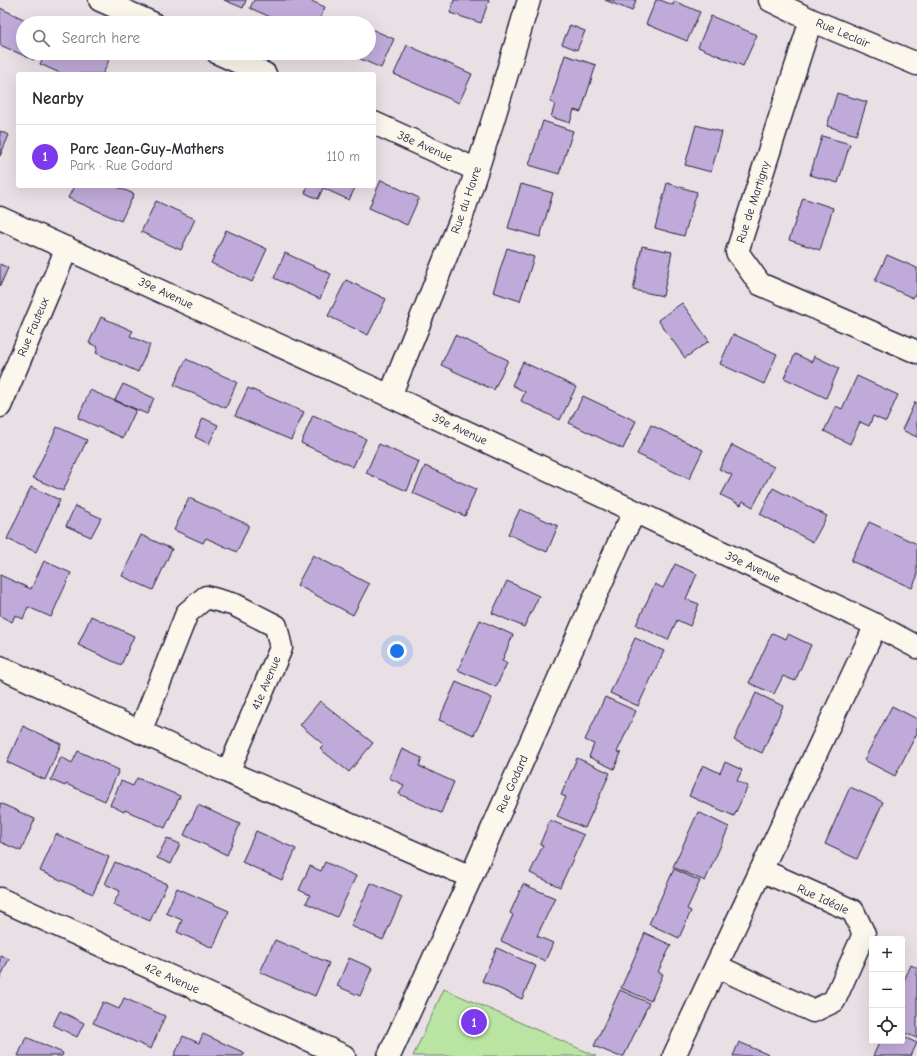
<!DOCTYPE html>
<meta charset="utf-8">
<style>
:root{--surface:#fff;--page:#f2f2f3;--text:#2b2b33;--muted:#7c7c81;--line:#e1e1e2;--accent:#7c3aed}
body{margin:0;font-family:"Comic Neue",sans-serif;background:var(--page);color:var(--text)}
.controls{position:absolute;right:12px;bottom:12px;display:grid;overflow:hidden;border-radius:4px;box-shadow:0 4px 16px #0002}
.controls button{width:36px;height:36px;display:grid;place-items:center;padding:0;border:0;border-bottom:1px solid var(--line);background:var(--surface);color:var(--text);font:20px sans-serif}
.you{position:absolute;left:397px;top:651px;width:14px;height:14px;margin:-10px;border:3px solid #fff;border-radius:50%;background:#1a73e8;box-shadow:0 0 0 6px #1a73e833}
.badge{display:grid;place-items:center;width:26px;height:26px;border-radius:50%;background:var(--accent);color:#fff;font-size:13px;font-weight:700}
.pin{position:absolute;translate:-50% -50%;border:2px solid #fff;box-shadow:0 1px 4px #0006}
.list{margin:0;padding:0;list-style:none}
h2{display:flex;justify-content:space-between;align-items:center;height:52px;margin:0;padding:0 16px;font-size:17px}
h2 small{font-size:13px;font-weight:400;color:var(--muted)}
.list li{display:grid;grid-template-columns:26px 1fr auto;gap:12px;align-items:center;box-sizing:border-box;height:64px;padding:0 16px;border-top:1px solid var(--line)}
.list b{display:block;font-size:15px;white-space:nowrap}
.list p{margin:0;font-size:13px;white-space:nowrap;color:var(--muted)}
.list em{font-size:13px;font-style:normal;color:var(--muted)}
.icon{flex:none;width:22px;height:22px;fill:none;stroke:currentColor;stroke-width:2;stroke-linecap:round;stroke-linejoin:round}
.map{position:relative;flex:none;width:917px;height:1056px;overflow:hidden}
.search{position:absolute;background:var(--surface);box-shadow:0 4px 16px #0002;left:16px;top:16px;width:360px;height:44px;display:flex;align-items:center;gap:10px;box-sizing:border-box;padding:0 14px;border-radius:22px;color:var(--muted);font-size:15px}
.panel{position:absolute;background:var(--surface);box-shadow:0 4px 16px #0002;left:16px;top:72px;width:360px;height:116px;border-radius:4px}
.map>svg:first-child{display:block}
.green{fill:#b9e4a1;stroke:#6e836e}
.building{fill:#c0aad9;stroke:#22223b}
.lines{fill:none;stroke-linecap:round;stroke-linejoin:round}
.minor-casing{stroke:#22223b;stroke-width:25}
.minor{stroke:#fbf7ec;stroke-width:22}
.labels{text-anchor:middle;stroke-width:4;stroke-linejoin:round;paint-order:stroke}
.street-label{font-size:12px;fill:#22223b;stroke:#fbf7ec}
</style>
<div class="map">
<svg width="917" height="1056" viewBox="0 0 917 1056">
<rect width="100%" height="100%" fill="#e9e0e6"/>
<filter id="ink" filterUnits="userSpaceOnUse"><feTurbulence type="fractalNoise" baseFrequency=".025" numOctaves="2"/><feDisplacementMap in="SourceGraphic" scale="8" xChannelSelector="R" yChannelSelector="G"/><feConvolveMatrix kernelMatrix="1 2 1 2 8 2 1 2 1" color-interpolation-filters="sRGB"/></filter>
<g filter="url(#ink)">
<path class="green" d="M444,989L596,1056H413Z"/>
<path class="building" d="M224,0H246L243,8Z
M254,0H309L325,7L318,23H284L250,8Z
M454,0H489L481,23L450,13Z
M605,0H636L632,11Z
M656,0H660L673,5L674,1L700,12L687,41L646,24Z
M0,8L32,23H23V53H37L34,60L0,45Z
M711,16L757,35L743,66L698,47Z
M570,25L585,31L577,50L562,44Z
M369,28L394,39L381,68L347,53H369Z
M407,45L472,74L459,103L394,74Z
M45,53H94L109,60L103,74H62L40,64Z
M565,55L596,65L581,112L574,110L570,123L551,117L555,104L550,102Z
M837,93L867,102L856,135L827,126Z
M543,121L573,131L559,174L529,165Z
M696,125L722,132L711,172L685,165Z
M0,131L9,135L0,156Z
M822,136L850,144L838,183L810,175Z
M381,180L419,198L407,225L369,208Z
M667,183L697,192L684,236L655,228Z
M521,184L553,193L540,237L508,228Z
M74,186H115L134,194L121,221L68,198Z
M308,186H356L349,200L323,188L318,199L305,193Z
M803,198L833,208L820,250L789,240Z
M156,201L195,219L181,250L141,232Z
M226,230L267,249L252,282L211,263Z
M642,246L672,252L663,296L633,290Z
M507,248L534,257L520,301L493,292Z
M285,253L331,274L320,299L274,278Z
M887,255L917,268V290L913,298L875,281Z
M0,264L8,268L0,286Z
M346,280L386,299L368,335L328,316Z
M682,303L709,341L685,358L658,320Z
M101,317L133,331L130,336L150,345L138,372L96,353L98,347L89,343Z
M733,334L777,354L764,384L720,364Z
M455,335L508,360L494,390L441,365Z
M795,354L812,362L814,356L839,368L826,398L784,378Z
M186,359L237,382L226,408L174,385Z
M523,362L576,387L560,420L521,401L525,392L512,385Z
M857,376L898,395L886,422L873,416L869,426L860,422L850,444L824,431L836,406L842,409Z
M123,384L154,398L147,414L115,400Z
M248,388L304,412L291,440L235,416Z
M90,390L136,410L123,438L78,418Z
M583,396L636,421L623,449L569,423Z
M915,402L917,403V437L902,430Z
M313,415L366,439L353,467L301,443Z
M203,418L218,425L209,444L195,437Z
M651,425L703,450L689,479L637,454Z
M57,427L87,440L63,491L33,478Z
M379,444L419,462L407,491L366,473Z
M732,445L774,467L753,507L743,501L741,505L721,495L732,475L719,469Z
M425,466L476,489L465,516L413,493Z
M31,487L60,500L36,552L7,539Z
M773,488L827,516L813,542L760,514Z
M189,498L249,525L237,552L206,538L203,543L174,530Z
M75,506L101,518L91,537L66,526Z
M520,509L558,526L547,552L508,534Z
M869,522L917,544V577L912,588L851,561Z
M141,535L172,549L153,590L122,576Z
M313,555L369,584L353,615L297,585Z
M44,561L71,573L51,617L28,607L23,619L15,615L12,622L0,616V575L31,589Z
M675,564L697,574L686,599L699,604L690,626L677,620L668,640L636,625L655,584L663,588Z
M507,581L539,596L524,627L492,613Z
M91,616L134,636L121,665L78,645Z
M480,620L513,635L502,661L507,663L496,687L458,670Z
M772,633L786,639L788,634L811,645L795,681L783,676L774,694L749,683Z
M635,638L664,651L638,706L610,693Z
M456,682L492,698L474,735L439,720Z
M756,693L783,706L762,753L734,740Z
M605,697L636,711L617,752L621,753L614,769L589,757L594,744L585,740Z
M320,701L373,743L349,772L320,749L324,745L300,725Z
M892,706L917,719V733L895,776L864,760Z
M23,726L61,744L45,780L7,762Z
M402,749L422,758L419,766L454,782L441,813L399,794L404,785L389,778Z
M78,751L119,770L105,801L66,784L65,786L51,780L61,757L72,763Z
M577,758L610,773L585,828L557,816L566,797L561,795Z
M725,762L742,770L737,781L748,786L734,816L689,796L703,765L720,773Z
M137,778L180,796L165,828L125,810L124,812L110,805L121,781L133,786Z
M850,787L883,802L857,859L825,844Z
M0,803L35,819L21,851L0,842Z
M198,805L240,824L227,855L184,835Z
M698,812L729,827L705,881L673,867Z
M550,820L584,835L560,887L530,873L543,845L540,844Z
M256,831L296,849L282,880L242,862Z
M56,834L109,857L93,894L40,871Z
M167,838L180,844L171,864L157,858Z
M115,862L167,884L150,921L113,905L120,891L105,884Z
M325,862L356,876L337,917L306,903L310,895L299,890L310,866L321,871Z
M674,869L700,881L687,909L691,911L679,938L649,924Z
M371,883L402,897L383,940L351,926Z
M523,884L555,898L537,936L553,943L545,961L501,941L513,915L510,913Z
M177,888L229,911L213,948L177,932L182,920L166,913Z
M645,933L671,945L658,972L663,974L651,1001L621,988Z
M275,940L329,963L315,996L260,972Z
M497,948L536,966L522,999L482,981Z
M0,955L9,959L0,978Z
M349,958L372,968L360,996L337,986Z
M911,965L917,968V1038L902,1032V985Z
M620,990L649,1003L624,1056H618L594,1046Z
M124,998L165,1016L151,1049L93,1023L103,1002L119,1009Z
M60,1011L84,1023L77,1037L53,1025Z
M203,1034L245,1053L243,1056H174L183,1036L199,1043Z
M902,1036L917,1043L911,1056H873L880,1041H902Z
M26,1037L63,1053L62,1056H18Z
M739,1042L769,1055L768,1056H733Z"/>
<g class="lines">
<defs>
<path id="minor" d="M100,0L152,23
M770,0L811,20L917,64
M811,20L737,252L760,284L917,352
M218,53L265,74
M374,123L477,170
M0,218L390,396L876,625L917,647
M390,396L461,219L493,120L529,0
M0,406L67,248
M0,667L228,772L471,877
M140,732L187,613L206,597L235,605L276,626L281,648L228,772
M0,899L344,1056
M716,966L813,1011L834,1001L864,934L853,911L761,870
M389,1056L471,877L622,536L635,512
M674,1056L876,625"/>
</defs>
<use href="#minor" class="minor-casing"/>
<use href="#minor" class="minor"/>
</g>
</g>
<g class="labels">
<g class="street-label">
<text transform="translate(843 33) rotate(23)" y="4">Rue Leclair</text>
<text transform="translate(425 146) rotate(24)" y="4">38e Avenue</text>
<text transform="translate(466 200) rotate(-71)" y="4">Rue du Havre</text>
<text transform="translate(753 202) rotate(-72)" y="4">Rue de Martigny</text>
<text transform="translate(166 293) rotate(25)" y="4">39e Avenue</text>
<text transform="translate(33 327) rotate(-67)" y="4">Rue Fauteux</text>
<text transform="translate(460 429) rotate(25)" y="4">39e Avenue</text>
<text transform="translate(753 567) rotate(25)" y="4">39e Avenue</text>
<text transform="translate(266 683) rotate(-67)" y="4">41e Avenue</text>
<text transform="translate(512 784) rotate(-66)" y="4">Rue Godard</text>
<text transform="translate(823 899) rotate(25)" y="4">Rue Idéale</text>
<text transform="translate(172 978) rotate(24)" y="4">42e Avenue</text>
</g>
</g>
</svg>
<div class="controls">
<button>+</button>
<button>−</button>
<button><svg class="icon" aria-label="locate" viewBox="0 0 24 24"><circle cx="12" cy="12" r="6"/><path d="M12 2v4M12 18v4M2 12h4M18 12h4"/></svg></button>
</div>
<div class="you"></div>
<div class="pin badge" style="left:474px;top:1022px">1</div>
<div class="search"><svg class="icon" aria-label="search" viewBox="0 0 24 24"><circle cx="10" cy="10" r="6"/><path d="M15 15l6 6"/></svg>Search here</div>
<section class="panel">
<h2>Nearby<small></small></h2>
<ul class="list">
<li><span class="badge">1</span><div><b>Parc Jean-Guy-Mathers</b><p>Park · Rue Godard</p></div><em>110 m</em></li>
</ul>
</section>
</div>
